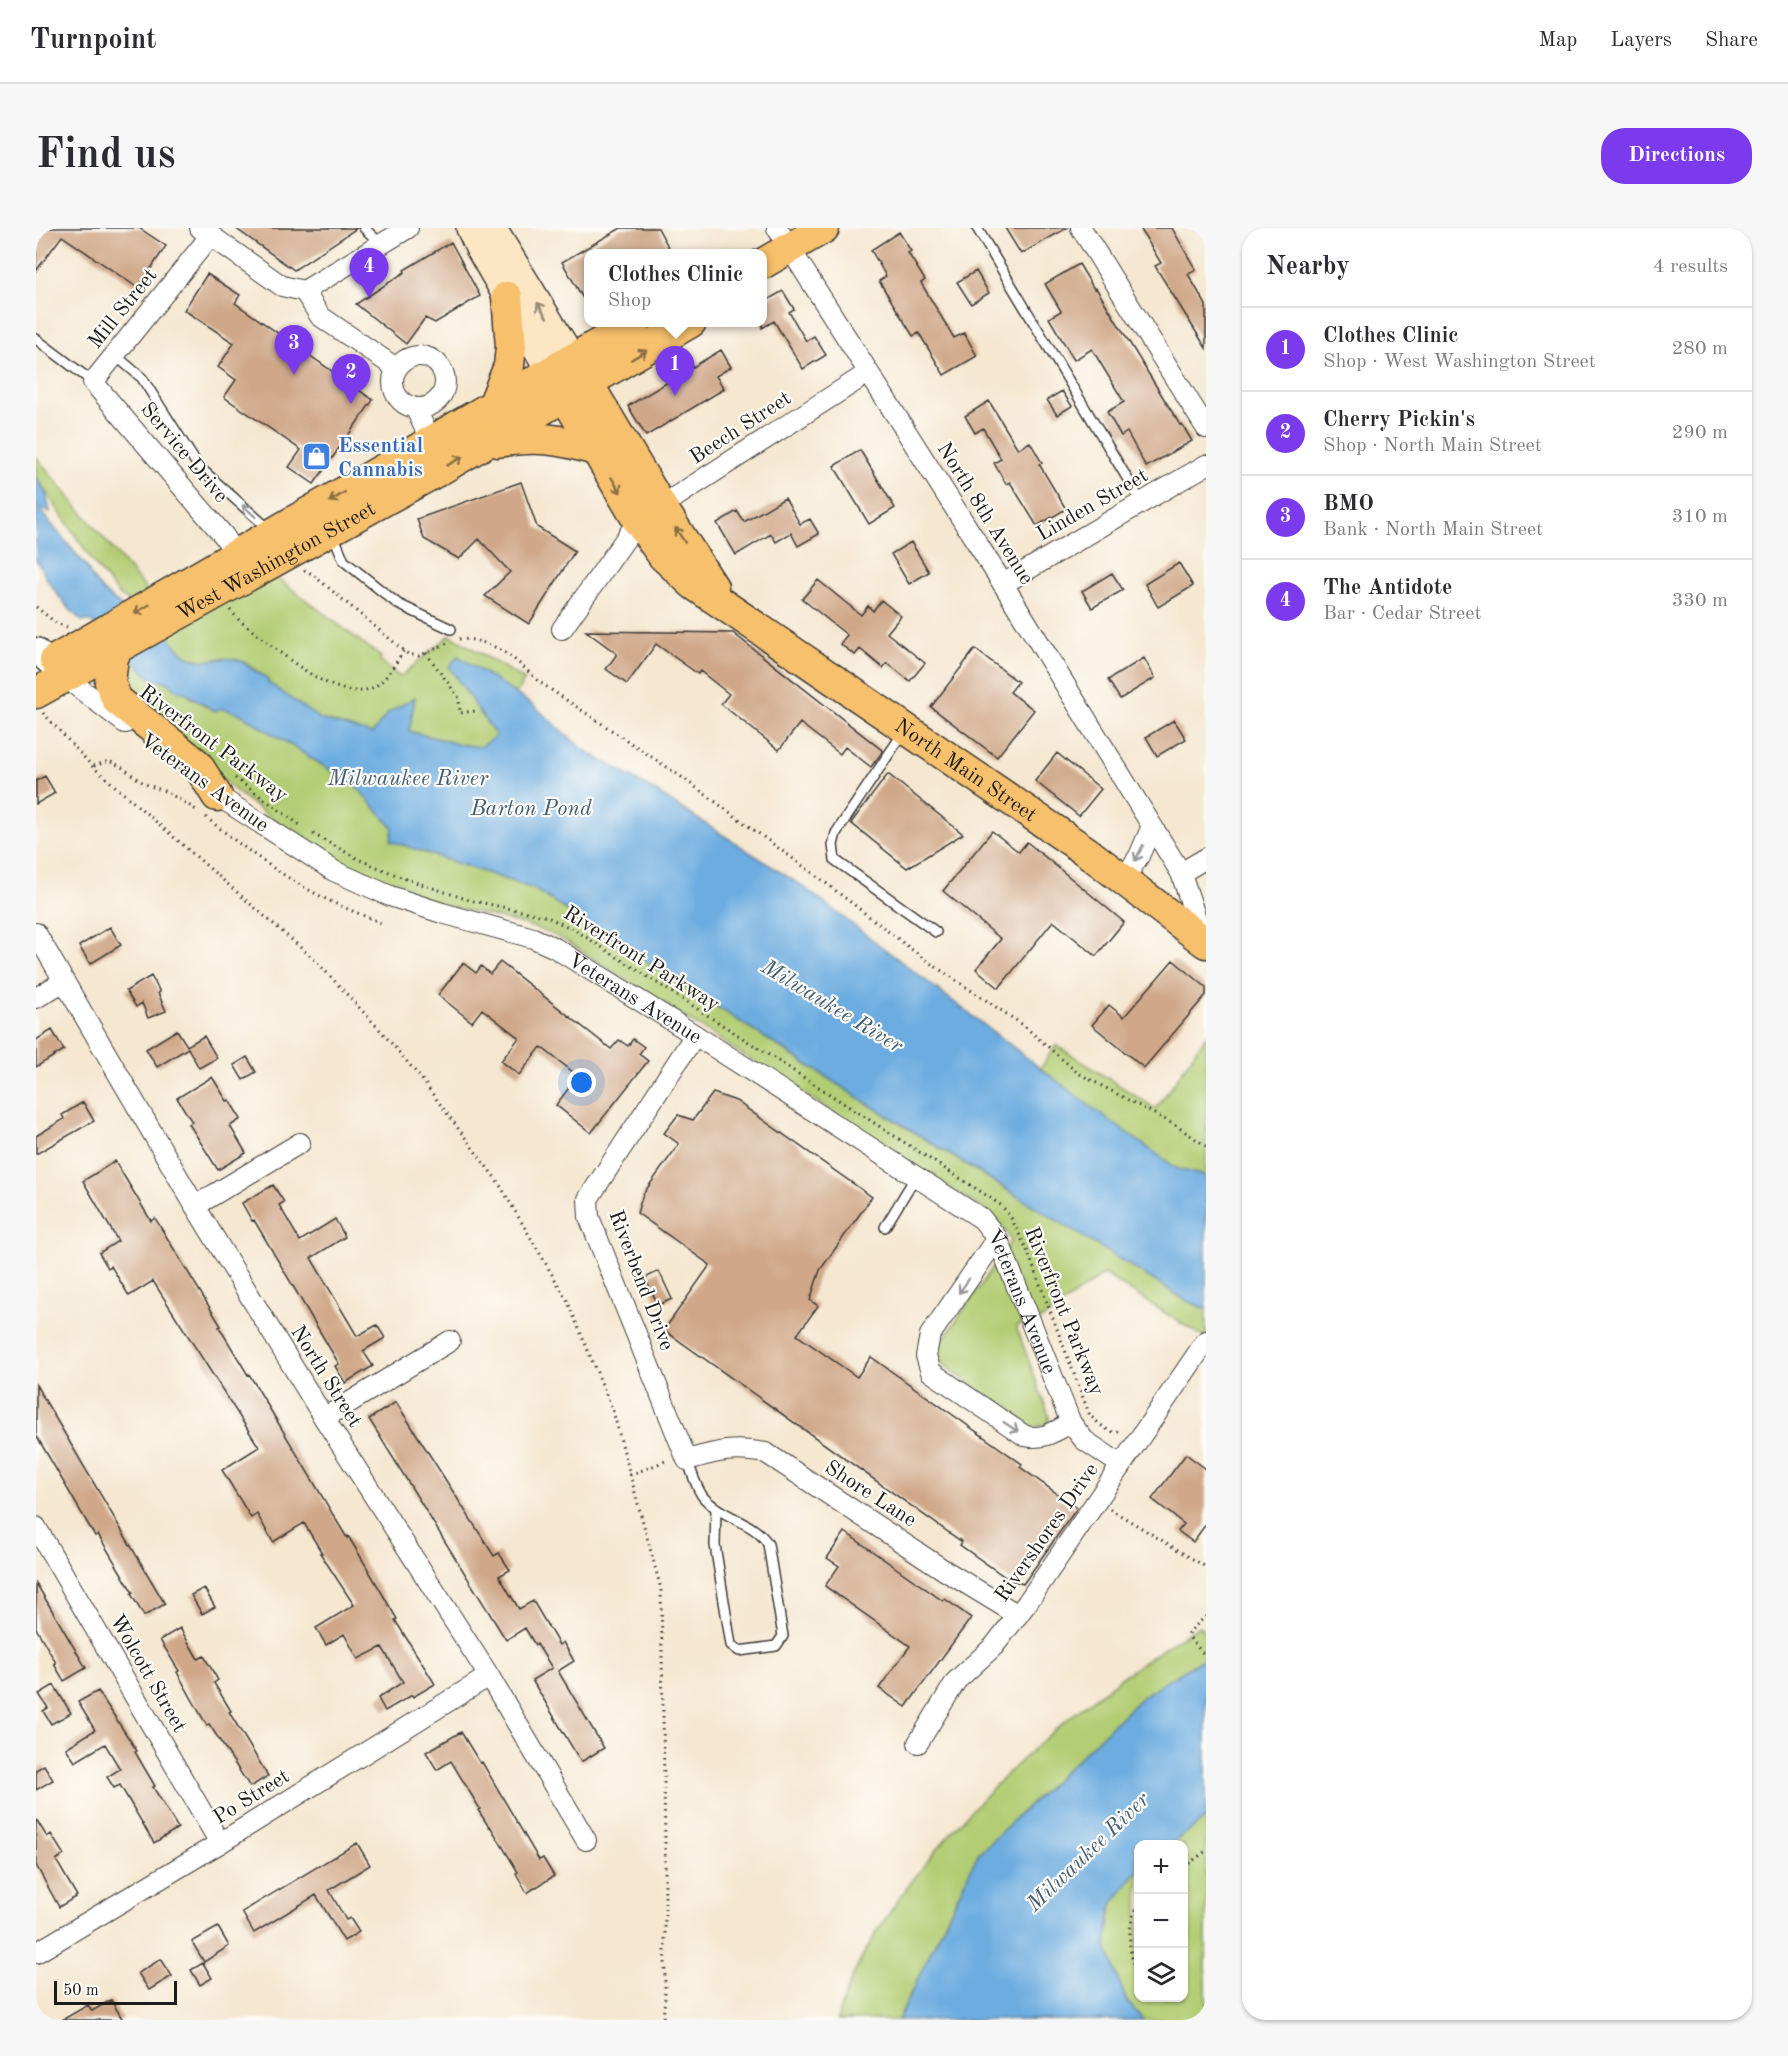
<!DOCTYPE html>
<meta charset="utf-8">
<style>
:root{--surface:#fff;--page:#f7f7f7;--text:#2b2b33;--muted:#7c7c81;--line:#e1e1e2;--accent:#7c3aed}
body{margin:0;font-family:"Old Standard TT",serif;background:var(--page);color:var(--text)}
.controls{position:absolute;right:18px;bottom:18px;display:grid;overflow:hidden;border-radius:12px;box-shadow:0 2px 4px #0004}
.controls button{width:54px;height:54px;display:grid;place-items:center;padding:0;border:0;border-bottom:2px solid var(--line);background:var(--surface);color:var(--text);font:30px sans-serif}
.scale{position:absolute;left:18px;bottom:15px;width:123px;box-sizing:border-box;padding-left:6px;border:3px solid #1c1c1c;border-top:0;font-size:16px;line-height:21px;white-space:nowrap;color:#1c1c1c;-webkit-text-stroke:4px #fdfcf7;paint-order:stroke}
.you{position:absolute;left:546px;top:855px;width:21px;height:21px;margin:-15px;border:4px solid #fff;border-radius:50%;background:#1a73e8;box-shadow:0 0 0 9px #1a73e833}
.badge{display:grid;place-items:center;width:39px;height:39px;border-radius:50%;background:var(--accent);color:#fff;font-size:20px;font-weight:700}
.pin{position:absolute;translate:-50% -50px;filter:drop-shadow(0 2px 3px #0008)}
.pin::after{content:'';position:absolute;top:32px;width:21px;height:18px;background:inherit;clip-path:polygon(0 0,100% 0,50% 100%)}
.popup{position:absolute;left:548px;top:21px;width:183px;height:78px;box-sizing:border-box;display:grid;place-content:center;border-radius:12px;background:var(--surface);filter:drop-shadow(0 2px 4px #0005);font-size:20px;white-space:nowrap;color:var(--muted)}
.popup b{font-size:22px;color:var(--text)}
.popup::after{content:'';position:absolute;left:50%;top:100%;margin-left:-12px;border:12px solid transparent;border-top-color:var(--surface)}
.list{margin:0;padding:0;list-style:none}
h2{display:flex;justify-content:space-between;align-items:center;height:78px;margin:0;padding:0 24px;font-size:26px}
h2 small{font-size:20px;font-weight:400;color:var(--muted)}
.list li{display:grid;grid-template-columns:39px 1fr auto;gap:18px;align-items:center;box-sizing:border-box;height:84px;padding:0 24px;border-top:2px solid var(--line)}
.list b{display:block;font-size:22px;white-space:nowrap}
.list p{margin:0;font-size:20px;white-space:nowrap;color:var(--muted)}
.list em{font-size:20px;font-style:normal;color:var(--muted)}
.icon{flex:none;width:33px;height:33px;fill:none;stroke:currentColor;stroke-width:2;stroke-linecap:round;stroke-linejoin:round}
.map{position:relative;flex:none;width:1170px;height:1792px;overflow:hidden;border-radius:24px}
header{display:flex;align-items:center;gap:36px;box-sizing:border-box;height:84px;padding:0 30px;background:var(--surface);border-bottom:2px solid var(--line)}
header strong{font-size:28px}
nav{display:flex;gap:33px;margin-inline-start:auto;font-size:21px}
.intro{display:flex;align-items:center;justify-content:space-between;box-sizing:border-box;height:144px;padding:0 36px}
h1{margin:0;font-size:42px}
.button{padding:15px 27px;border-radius:24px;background:var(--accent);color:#fff;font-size:21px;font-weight:700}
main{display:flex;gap:36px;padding:0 36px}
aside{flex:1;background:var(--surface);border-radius:24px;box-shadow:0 2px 4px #0004}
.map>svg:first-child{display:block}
.green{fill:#b2cd73;stroke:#677448;stroke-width:1.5}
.water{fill:#6cace0;stroke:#44647e;stroke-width:1.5}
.building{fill:#d0a889}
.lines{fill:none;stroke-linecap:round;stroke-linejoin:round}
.service-casing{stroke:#3d3a37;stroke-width:12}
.minor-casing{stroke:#3d3a37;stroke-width:22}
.tertiary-casing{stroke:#3d3a37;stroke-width:27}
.secondary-casing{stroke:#3d3a37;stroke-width:30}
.primary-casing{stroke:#3d3a37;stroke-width:33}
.path{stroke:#3d3a37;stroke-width:3;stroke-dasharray:1.5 4.5;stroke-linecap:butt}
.service{stroke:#fff;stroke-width:9}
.minor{stroke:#fff;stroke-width:20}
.tertiary{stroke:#fff;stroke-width:24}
.secondary{stroke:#fce6c4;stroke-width:27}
.primary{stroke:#f7c06c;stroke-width:30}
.oneway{stroke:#978b78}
.oneway2{stroke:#8a6e44}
.oneway3{stroke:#999}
.labels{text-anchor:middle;stroke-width:4.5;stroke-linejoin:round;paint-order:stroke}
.street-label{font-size:21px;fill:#1c1c1c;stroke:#fdfcf7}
.shop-label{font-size:21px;font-weight:bold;fill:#366cbe;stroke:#fdfcf7;text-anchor:start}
.water-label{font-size:22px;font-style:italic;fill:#405d74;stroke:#fdfcf7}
</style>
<header>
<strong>Turnpoint</strong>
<nav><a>Map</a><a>Layers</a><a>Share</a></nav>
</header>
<div class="intro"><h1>Find us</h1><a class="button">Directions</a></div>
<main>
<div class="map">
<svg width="1170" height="1792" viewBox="0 0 1170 1792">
<rect width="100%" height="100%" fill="#fdfcf7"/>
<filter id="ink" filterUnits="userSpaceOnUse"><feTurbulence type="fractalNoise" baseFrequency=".0167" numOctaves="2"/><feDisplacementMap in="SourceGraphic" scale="12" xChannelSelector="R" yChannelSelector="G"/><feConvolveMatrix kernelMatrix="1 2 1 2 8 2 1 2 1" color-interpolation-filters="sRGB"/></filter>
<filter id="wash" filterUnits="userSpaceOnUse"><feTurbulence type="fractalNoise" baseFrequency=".008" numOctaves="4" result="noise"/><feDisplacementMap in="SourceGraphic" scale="24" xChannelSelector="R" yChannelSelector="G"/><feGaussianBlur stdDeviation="1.35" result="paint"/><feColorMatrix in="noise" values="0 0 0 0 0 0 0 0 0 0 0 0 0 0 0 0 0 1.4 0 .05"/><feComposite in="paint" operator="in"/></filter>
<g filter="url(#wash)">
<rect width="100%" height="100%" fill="#f5e7d0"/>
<path class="green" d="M0,229L114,366L98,376L84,368L62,341L0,249Z
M236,346L345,429L343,432L364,449L414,407L489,452L480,466L422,428L460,508L444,519L422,516L373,503L379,470L352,485L336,506L284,491L233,455L231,450L208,434L185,430L172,433L155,430L143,422L129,407Z
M96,430L108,444L133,455L140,462L150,464L155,470L163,472L170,479L192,480L203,485L320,558L357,600L355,613L498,661L826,872L1151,1073L1170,1081V1111L1068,1046L1006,1091L980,1098L1013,1188V1193L1009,1197L998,1199L991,1196L905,1135L901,1121L975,1013L969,1001L955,986L530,713C495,695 458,689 421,680C396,674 371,664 348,654C244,613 165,534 86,459L89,438Z
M1170,808V948L1142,941L1067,888L1004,841L1020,817L1120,881Z
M1163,1398L1170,1406V1429L1107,1468L942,1626L862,1792H801C812,1748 837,1708 863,1671C940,1562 1049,1467 1163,1398Z
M1170,1590V1792H1107L1090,1772L1070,1718L1076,1676L1102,1642V1770H1148V1616H1135Z"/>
<path class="water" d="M0,249L10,265L14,284L5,280L6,285L51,339C64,373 105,387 131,408C139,415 144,425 155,430C171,437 188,426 205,433C209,435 212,438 216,441C223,446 230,448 233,455L284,491L336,506L352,485L379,469L373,503L422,516L444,519L460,508L413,439L422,428L497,477L548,522L609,557L765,657L1067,888L1142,941L1170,948V1081L1151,1073L826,872L498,661L355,613L357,600L320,558L203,485C193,484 189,478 178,483L150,465L140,462L133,455L126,452L118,453L54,393H46C32,381 22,368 12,353C7,346 6,339 0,332Z
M1170,1429V1590L1135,1616H1102V1642L1076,1676L1070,1717L1090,1772L1107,1792H862L942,1626L1107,1468Z"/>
<g id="blocks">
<path class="building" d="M0,0H103L130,18L102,60L26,8L0,43Z
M199,0H321L258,42Z
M585,0H622L636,26H552V79L526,34Z
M969,0H1031L985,26Z
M1104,0H1136L1145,16L1160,42L1152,46L1170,77V120L1119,38L1125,35Z
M863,4L875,23L872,25L889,52L885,55L918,110L928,105L941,128L908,147L883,105L877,108L843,53L850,48L835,22Z
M415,14L444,68L399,95L389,90L370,116L320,76L369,44L368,42Z
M1043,36L1058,61L1060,60L1144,197L1146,196L1156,213L1110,239L1091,204L1085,208L1071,184L1088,174L1056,121L1038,132L1013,90L1025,83L1009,56Z
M940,43L953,65L935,76L921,54Z
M171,46L204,67L199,75L337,172L278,256L253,239L265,222L188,169L200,152L182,139L198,115L148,82Z
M747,63L758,81L753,84L770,113L778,108L790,127L767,141L738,93L726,100V75Z
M685,122L695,139L680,148L688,161L610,208L592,178Z
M1026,163L1036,178L1021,187L1011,172Z
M953,173L982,221L994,214L1006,235L1003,236L1030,281L1001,298L974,254L970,256L958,235L965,231L947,200L939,205L929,188Z
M824,222L859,280L833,296L798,238Z
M485,254L501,299L539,323L493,396L449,368L474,344L443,311L423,331L388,311L381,291Z
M749,270L764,296L774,291L783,306L762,318L755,305L740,314L735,306L700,327L681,295L701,283L708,294Z
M875,314L893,344L873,356L855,326Z
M1143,335L1157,358L1122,379L1109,356Z
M1076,345L1087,362L1056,380L1046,363Z
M782,352L825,387L832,378L837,383L845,372L865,388L851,405L889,435L874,453L851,435L847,440L824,421L819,427L804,416L811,407L766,371Z
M550,403L697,405L847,523L835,539L809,519L804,526L764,495L743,522L685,476L693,466L664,443L662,446L620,416L591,456L570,441L581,426Z
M939,421L982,454L974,464L998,482L961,529L895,479Z
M1108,430L1119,450L1084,471L1072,452Z
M1138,492L1150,511L1121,528L1110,509Z
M1021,525L1065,561L1043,588L999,553Z
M852,546L927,606L871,640L815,595Z
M9,548L19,565L0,576V553Z
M956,603L983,624L991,614L1088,694L1060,728L1017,693L963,760L940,741L965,711L907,663Z
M74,699L85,717L54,736L43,718Z
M1137,732L1170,759V767L1108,840L1056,797L1073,777L1088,789Z
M464,734L575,821L583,812L592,818L597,811L608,819L603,826L612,833L555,905L520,877L542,848L505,819L483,847L465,833L483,810L446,781L436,794L402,767L427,735L440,745L445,738L454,746Z
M115,748L124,764L122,765L130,783L112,790L106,775L100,779L90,763Z
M16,802L28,822L0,839V812Z
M141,802L151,818L168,808L181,830L163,840L152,820L121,839L110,821Z
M211,829L220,844L207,852L198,837Z
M176,849L191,873L193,872L205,891L194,898L210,925L182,942L153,896L156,894L141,870Z
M677,865L700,873L836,969L784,1042L774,1072L782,1078L761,1107L821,1149L835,1129L986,1236L984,1239L1041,1280L987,1356L972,1351L924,1317L926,1314L628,1102L674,1037L601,985L607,966L643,916L628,905L642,887L657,892Z
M47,874L58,893L0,926V908L28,891L26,887Z
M79,933L115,993L119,990L185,1098L183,1099L212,1147L213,1146L311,1310L312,1308L323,1326L361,1391L359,1392L399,1456L377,1469L376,1467L349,1483L342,1470L367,1454L346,1419L322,1431L308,1406L290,1417L280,1400L318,1377L284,1325H286L268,1295L237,1314L221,1286L215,1290L186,1242L223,1219L117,1053L93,1068L75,1038L72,1040L63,1025L82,1013L47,953Z
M237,957L248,974L243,977L264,1013L299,991L309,1009L275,1030L321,1108L341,1097L349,1110L327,1123L337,1138L309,1155L299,1138L303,1136L218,992L216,993L206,975Z
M623,1043L636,1071L622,1077L609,1050Z
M0,1157L129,1376L108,1388L95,1366L97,1365L62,1306L59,1308L0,1207Z
M360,1174L458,1328L463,1325L474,1342L463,1348L483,1381L497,1373L523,1417L527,1414L538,1433L522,1443L568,1520L545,1534L496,1452L516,1440L501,1416L499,1417L489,1400L470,1412L333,1191Z
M1150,1226L1170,1241V1296L1157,1314L1142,1303L1148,1296L1116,1271Z
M809,1304L907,1373L909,1371L935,1390L870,1479L843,1460L874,1418L789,1358L803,1338L791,1330Z
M0,1355L50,1440L28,1453L18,1436L20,1435L0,1400Z
M168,1360L179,1379L166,1386L155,1367Z
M144,1400L162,1431L168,1428L182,1452L178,1455L195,1483L193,1484L232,1548L214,1559L173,1496L171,1498L141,1444L143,1443L124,1412Z
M18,1457L35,1485L15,1496L7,1483L12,1480L3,1466Z
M62,1463L101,1523L99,1524L119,1558L117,1559L142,1600L118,1615L84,1557L78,1560L71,1549L84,1541L69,1516L39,1534L30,1520L59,1502L42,1474Z
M425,1504L444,1535L446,1534L503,1632L507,1630L518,1648L491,1665L480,1646L482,1644L454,1598L453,1599L442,1582L444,1581L415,1533L401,1542L390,1524Z
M8,1537L17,1552L0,1562V1542Z
M0,1591L11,1609L15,1606L28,1627L20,1632L41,1668L23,1679L0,1637Z
M321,1615L334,1637L293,1662L310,1692L314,1690L323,1704L308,1713L280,1667L218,1705L206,1684Z
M182,1699L193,1718L168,1734L156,1714Z
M125,1731L136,1748L113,1762L102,1745Z
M167,1735L176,1750L164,1757L155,1742Z
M75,1772L87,1792H26L52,1777L56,1783Z"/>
</g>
</g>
<g filter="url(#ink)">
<use href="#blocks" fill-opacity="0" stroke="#3d3a37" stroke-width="1.5"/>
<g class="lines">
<defs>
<path id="service" d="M328,0L345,16
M941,0L1106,275
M0,111L57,154
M79,127L106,150L162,238L235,303
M297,306L308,333L362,376L415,401
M867,505L800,605L797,617L799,632L900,704
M849,999L880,948
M651,1232C656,1243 660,1261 668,1270C686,1290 718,1293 732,1316L747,1408L740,1418L703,1423L695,1417L679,1317L680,1280"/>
<g id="minor">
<path d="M164,0L246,58L268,63L284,88L360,140"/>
<path d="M741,0L967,356L1145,645L1167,712"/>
<path d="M1045,0L1170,200"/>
<path d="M175,7L57,154L188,308L201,328"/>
<path d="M268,63L372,0"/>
<circle cx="383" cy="154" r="26"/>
<path d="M380,181L395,214"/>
<path d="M967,356L1170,237"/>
<path d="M526,401L602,293L832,145"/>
<path d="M29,449L89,495"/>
<path id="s1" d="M173,562L298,643L354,668L406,685L497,710L519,720L659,807L946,991L961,1010L967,1024L1035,1195L1048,1212L1085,1237"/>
<path d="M1145,645L1170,630"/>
<path d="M1088,651L1103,628L1116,598"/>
<path d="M0,705L159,978L288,1190L453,1448L550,1612"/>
<path d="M0,770L28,753"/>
<path d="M659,807L552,971L553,989L651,1232C683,1223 697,1219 730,1225L908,1342L982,1387"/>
<path d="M159,978L264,915"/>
<path d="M961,1010L894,1107L890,1128L895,1144L989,1208C1008,1212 1017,1204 1035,1195"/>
<path d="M288,1190L414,1113"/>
<path d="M0,1299L184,1615"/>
<path d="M882,1515L920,1453L958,1418L991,1375L1170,1113"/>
<path d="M0,1725L184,1615L453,1448"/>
</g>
<path id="tertiary" d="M0,422L29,449"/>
<path id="secondary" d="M434,0L442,18L515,145
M453,0L460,6L537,132"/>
<g id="primary">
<path d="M726,36L788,0"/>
<path d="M542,139L625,278L677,359"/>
<path id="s2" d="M515,145L602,293L627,328L657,356L1051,624L1170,715"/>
<path d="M457,178L473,138L475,119L471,69"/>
<path d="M461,214C500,208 521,210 559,222"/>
<path d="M82,420L77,429L74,455L81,472L161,536L181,568"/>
<path d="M19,432L600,94"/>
<path id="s3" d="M0,465L407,240L655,94"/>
</g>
</defs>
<use href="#service" class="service-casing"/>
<use href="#minor" class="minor-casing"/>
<use href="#tertiary" class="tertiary-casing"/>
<use href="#secondary" class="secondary-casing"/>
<use href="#primary" class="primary-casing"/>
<path class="path" d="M268,342L276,346L372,426L383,428L414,414
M0,379L20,395L31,399
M194,382L204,393C233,414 293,472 330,462C348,458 359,436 368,422
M423,411C457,411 479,430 502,453L647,550L786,652L888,731L987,797L1042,845L1139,897L1170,918
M390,425L423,470L424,485L439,483
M7,485L56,538L280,733L345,803L384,849L462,954L531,1072L577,1183L625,1361L629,1614V1768L627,1792
M58,538L73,533L84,538L109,556L131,564L162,583
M199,550L264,597
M170,589C208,621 251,652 296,674C313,682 330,688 347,696
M277,606L324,632L370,651L433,672L509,688L539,702L953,969L966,978L975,990L991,1022L1054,1188C1064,1195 1073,1208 1086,1203
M594,1247L632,1232
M1074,1281L1170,1339
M1170,1388L1153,1404V1409L1170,1429
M1148,1639L1170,1623
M1102,1676C1092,1694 1090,1726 1102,1743"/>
<use href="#service" class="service"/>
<use href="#minor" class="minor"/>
<use href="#tertiary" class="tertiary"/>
<use href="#secondary" class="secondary"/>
<use href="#primary" class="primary"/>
</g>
<defs><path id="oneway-shaft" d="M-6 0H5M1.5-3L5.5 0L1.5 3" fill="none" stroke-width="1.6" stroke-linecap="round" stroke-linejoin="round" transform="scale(1.5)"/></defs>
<use class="oneway" href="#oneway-shaft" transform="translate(506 82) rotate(-122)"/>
<g class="oneway2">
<use href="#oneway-shaft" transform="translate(603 127) rotate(-31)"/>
<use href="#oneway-shaft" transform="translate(419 233) rotate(-30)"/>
<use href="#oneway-shaft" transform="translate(580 257) rotate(59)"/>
<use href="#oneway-shaft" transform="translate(301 269) rotate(149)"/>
<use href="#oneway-shaft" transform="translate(644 307) rotate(-122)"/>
<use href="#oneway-shaft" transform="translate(106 381) rotate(150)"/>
</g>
<g class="oneway3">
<use href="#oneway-shaft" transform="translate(213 283) rotate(-138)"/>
<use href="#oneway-shaft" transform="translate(1103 625) rotate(117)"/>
<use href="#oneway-shaft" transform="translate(928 1058) rotate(125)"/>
<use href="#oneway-shaft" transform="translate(975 1199) rotate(33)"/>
</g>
</g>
<defs>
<symbol id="shop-square" viewBox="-11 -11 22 22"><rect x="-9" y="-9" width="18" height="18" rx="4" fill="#3f7fe0" stroke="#fdfcf7"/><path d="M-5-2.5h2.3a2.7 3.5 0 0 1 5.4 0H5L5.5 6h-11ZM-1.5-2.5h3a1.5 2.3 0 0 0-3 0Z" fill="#fff"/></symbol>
</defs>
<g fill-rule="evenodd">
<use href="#shop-square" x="264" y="212" width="33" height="33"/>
</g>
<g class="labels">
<g class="street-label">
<text transform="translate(86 80) rotate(-51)" y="7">Mill Street</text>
<text transform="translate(704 199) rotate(-33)" y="7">Beech Street</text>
<text transform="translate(149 224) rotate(50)" y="7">Service Drive</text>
<text transform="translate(1056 276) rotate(-30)" y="7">Linden Street</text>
<text transform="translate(950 285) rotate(58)" y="7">North 8th Avenue</text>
<text dy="7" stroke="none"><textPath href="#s3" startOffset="274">West Washington Street</textPath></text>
<text transform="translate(178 515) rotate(37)" y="7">Riverfront Parkway</text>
<text dy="7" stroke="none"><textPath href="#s2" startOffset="586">North Main Street</textPath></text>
<text transform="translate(169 554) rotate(36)" y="7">Veterans Avenue</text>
<text transform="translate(606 730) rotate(32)" y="7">Riverfront Parkway</text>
<text dy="7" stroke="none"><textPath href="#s1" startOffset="478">Veterans Avenue</textPath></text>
<text transform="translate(606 1052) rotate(69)" y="7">Riverbend Drive</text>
<text dy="7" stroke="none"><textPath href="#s1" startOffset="982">Veterans Avenue</textPath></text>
<text transform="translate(1029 1083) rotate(68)" y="7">Riverfront Parkway</text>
<text transform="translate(291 1148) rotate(58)" y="7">North Street</text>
<text transform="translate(835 1265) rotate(33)" y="7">Shore Lane</text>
<text transform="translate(1010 1304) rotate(-55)" y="7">Rivershores Drive</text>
<text transform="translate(113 1445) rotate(60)" y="7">Wolcott Street</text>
<text transform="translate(215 1568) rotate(-32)" y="7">Po Street</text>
</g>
<g class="shop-label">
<text x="302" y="224">Essential<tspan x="302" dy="24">Cannabis</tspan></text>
</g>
<g class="water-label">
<text x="372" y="557">Milwaukee River</text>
<text x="495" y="587">Barton Pond</text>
<text transform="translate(797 777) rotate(31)" y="8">Milwaukee River</text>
<text transform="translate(1051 1623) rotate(-44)" y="8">Milwaukee River</text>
</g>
</g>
</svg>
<div class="controls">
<button>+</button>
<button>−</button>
<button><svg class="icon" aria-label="layers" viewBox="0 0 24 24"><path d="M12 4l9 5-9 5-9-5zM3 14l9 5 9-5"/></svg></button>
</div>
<div class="scale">50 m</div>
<div class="you"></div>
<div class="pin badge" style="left:639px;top:168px">1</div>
<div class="popup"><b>Clothes Clinic</b>Shop</div>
<div class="pin badge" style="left:315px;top:176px">2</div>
<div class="pin badge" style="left:258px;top:147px">3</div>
<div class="pin badge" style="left:333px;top:70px">4</div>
</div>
<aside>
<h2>Nearby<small>4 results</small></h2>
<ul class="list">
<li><span class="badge">1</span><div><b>Clothes Clinic</b><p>Shop · West Washington Street</p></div><em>280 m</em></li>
<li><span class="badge">2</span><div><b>Cherry Pickin's</b><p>Shop · North Main Street</p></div><em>290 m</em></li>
<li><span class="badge">3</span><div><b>BMO</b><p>Bank · North Main Street</p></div><em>310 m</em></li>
<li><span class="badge">4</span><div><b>The Antidote</b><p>Bar · Cedar Street</p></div><em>330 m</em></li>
</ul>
</aside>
</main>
